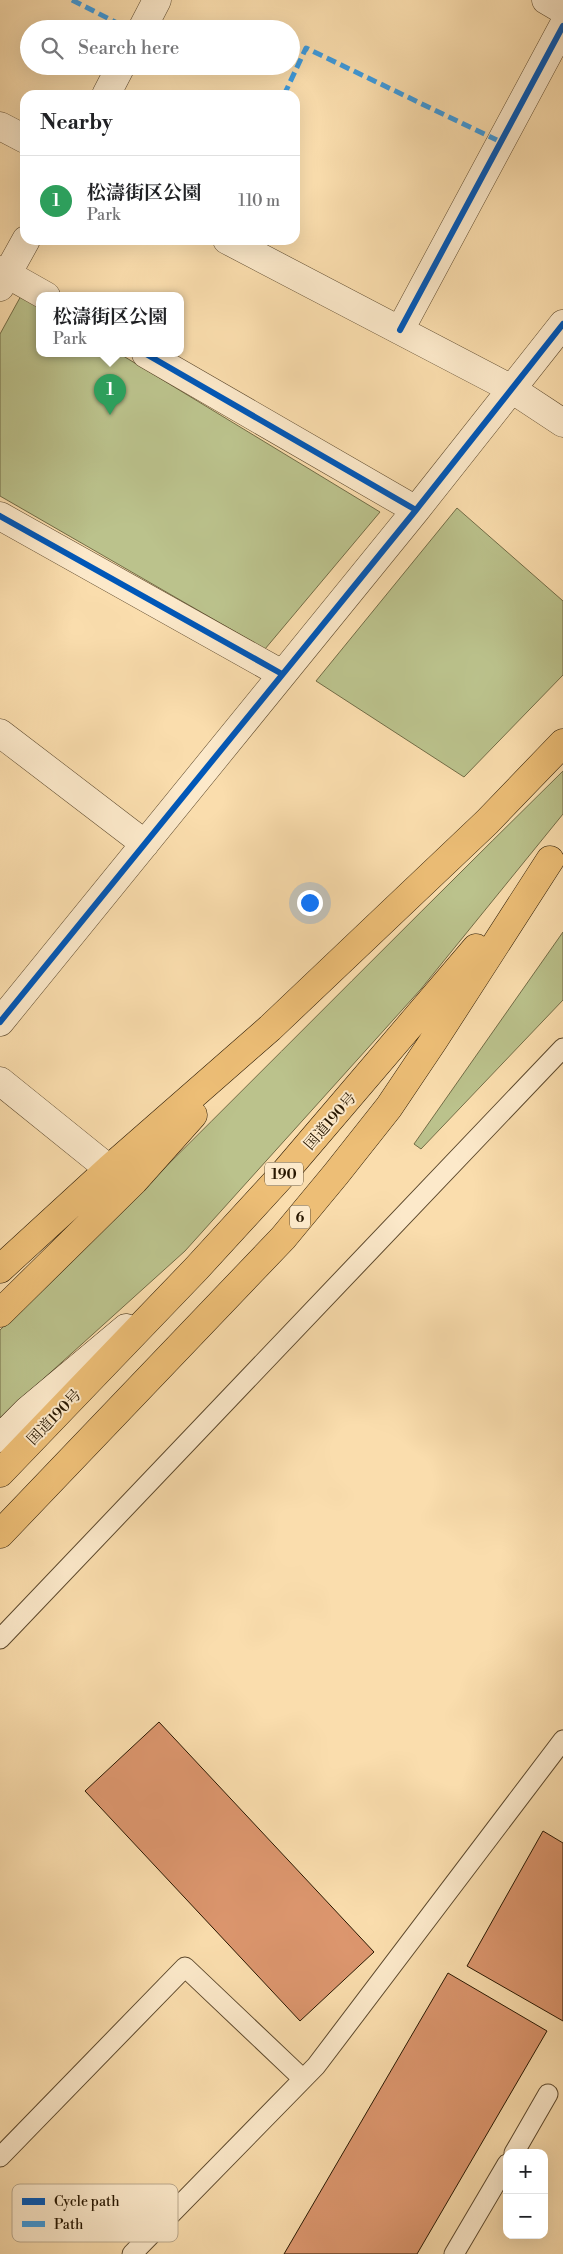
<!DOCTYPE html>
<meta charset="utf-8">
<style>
:root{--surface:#fff;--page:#f6f6f6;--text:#202124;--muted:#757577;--line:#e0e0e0;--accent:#db2777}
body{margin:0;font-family:"Libre Bodoni","Noto Serif JP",serif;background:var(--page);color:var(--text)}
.controls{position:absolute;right:15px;bottom:15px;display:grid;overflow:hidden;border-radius:10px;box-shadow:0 5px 20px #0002}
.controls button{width:45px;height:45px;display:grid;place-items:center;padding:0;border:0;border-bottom:1px solid var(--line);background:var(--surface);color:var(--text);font:25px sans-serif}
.you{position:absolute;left:309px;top:902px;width:18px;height:18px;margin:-12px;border:4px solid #fff;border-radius:50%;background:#1a73e8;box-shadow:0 0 0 8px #1a73e833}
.badge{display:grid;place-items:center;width:32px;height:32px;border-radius:50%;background:var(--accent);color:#fff;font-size:16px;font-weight:700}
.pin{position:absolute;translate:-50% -41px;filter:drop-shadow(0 1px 2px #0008)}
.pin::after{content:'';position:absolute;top:26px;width:18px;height:15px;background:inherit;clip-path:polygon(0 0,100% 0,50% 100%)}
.popup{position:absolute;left:36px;top:292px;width:148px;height:65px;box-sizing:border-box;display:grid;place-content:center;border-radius:10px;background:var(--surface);filter:drop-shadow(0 1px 4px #0005);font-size:16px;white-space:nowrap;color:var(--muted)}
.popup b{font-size:19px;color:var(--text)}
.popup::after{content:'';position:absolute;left:50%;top:100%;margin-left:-10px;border:10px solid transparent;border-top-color:var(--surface)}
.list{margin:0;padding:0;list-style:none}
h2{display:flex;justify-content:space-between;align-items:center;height:65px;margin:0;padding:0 20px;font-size:21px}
h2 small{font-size:16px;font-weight:400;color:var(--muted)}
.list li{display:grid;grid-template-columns:32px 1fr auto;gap:15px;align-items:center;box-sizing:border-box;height:90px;padding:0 20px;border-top:1px solid var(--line)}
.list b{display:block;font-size:19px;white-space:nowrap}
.list p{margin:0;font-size:16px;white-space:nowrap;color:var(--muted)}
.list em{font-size:16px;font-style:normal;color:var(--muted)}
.icon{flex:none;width:28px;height:28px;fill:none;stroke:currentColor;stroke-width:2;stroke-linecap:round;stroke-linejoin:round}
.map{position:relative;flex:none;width:563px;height:2254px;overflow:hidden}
.search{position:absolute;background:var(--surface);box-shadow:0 5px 20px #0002;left:20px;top:20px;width:280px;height:55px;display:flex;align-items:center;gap:12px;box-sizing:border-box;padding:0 18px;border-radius:28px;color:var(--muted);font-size:19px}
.panel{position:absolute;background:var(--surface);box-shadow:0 5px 20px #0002;left:20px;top:90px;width:280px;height:155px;border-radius:15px}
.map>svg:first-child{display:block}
.green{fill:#bbc28c;stroke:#726c46}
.building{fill:#dc966e;stroke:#281701}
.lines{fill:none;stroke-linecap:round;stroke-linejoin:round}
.lane-casing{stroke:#5c482c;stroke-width:21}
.street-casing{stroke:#5c482c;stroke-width:29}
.secondary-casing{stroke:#281701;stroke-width:29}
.highway-casing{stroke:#281701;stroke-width:29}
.lane{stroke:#fce9ca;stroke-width:19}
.street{stroke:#fce9ca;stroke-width:28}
.secondary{stroke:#fce9ca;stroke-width:28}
.highway{stroke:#edbe76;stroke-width:28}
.quiet{stroke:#3d9add;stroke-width:5;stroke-dasharray:10 5;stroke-linecap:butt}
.cycleway-casing{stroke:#fce9ca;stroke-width:9}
.cycleway{stroke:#0057b8;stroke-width:6}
.labels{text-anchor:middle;stroke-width:4;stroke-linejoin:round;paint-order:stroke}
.shield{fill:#fce9ca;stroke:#68563d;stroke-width:1}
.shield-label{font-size:14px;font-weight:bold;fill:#281701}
.street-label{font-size:15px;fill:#281701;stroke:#fce9ca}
.key{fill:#fce9ca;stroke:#bcaa8e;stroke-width:1}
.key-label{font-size:14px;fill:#281701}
</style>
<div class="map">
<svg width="563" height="2254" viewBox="0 0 563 2254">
<rect width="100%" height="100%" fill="#faddad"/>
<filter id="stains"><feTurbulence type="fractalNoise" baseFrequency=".004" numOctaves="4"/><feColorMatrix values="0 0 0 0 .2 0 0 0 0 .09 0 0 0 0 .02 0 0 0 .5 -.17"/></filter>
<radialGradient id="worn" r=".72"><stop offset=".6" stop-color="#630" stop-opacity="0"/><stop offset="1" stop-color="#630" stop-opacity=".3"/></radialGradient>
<path class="green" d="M22,294L40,305V354H120L380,512L265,649L0,496V334Z
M457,508L563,601V675L464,777L316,681Z
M563,771V814L421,989L185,1251L31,1390L0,1422V1330C189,1146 374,957 563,771Z
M563,932V1000L421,1149L414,1144Z"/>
<path class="building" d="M159,1722L374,1952L300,2021L85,1791Z
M543,1831L563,1843V2021L467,1966Z
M448,1973L547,2031L417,2254H284Z"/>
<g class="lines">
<defs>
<path id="lane" d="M0,1639L563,1048
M514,2153L548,2094
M0,2157L185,1967L303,2079
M132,2254L316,2066L563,1740
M454,2254L507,2164"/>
<path id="street" d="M546,0L563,10
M142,29L157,0
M106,95L121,66
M0,126L25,139
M227,240L510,388L563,423
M0,270L46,296
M0,287L26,240
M400,330L563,26
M146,354L416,510
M0,516L282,674
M0,733L145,844
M0,1022L416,510L563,324
M0,1081L109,1169"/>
<path id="secondary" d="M0,1438L28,1410L126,1328"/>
<path id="highway" d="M0,1269L109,1169L270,1028L487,822L563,743
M0,1313L134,1181L193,1115
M0,1473L196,1269L284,1173L476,948
M0,1534L283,1238L336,1174L389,1107L434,1040L550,860"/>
</defs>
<use href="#lane" class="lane-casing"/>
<use href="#street" class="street-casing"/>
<use href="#secondary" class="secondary-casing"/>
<use href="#highway" class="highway-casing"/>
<use href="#lane" class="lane"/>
<use href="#street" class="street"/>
<use href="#secondary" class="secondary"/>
<use href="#highway" class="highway"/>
<path class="quiet" d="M72,0L129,29
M284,95L306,48L501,142"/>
<defs>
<path id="cycleway" d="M400,330L563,26
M146,354L416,510
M0,516L282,674
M0,1022L416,510L563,324"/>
</defs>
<use href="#cycleway" class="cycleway-casing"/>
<use href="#cycleway" class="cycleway"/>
</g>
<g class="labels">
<g class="shield">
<rect x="265" y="1162.5" width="38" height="23" rx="4"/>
<rect x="290" y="1205.5" width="20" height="23" rx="4"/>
</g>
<g class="shield-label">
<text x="284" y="1179">190</text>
<text x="300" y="1222">6</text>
</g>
<g class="street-label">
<text transform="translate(330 1121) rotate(-49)" y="5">国道190号</text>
<text transform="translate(54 1417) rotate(-46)" y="5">国道190号</text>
</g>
</g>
<rect x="12" y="2184" width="166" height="58" rx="8" class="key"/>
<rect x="22" y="2198" width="23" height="7" fill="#0057b8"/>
<rect x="22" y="2221" width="23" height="6" fill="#3d9add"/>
<g class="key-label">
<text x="54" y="2206">Cycle path</text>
<text x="54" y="2229">Path</text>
</g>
<rect width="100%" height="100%" filter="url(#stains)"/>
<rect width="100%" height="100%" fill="url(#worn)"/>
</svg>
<div class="controls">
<button>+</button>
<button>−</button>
</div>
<div class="you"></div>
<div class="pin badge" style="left:110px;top:415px;background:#2e9e5b">1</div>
<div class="popup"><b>松濤街区公園</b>Park</div>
<div class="search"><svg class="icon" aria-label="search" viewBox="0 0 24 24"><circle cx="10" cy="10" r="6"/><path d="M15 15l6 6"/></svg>Search here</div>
<section class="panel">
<h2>Nearby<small></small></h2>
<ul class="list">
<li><span class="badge" style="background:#2e9e5b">1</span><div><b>松濤街区公園</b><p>Park</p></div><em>110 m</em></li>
</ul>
</section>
</div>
